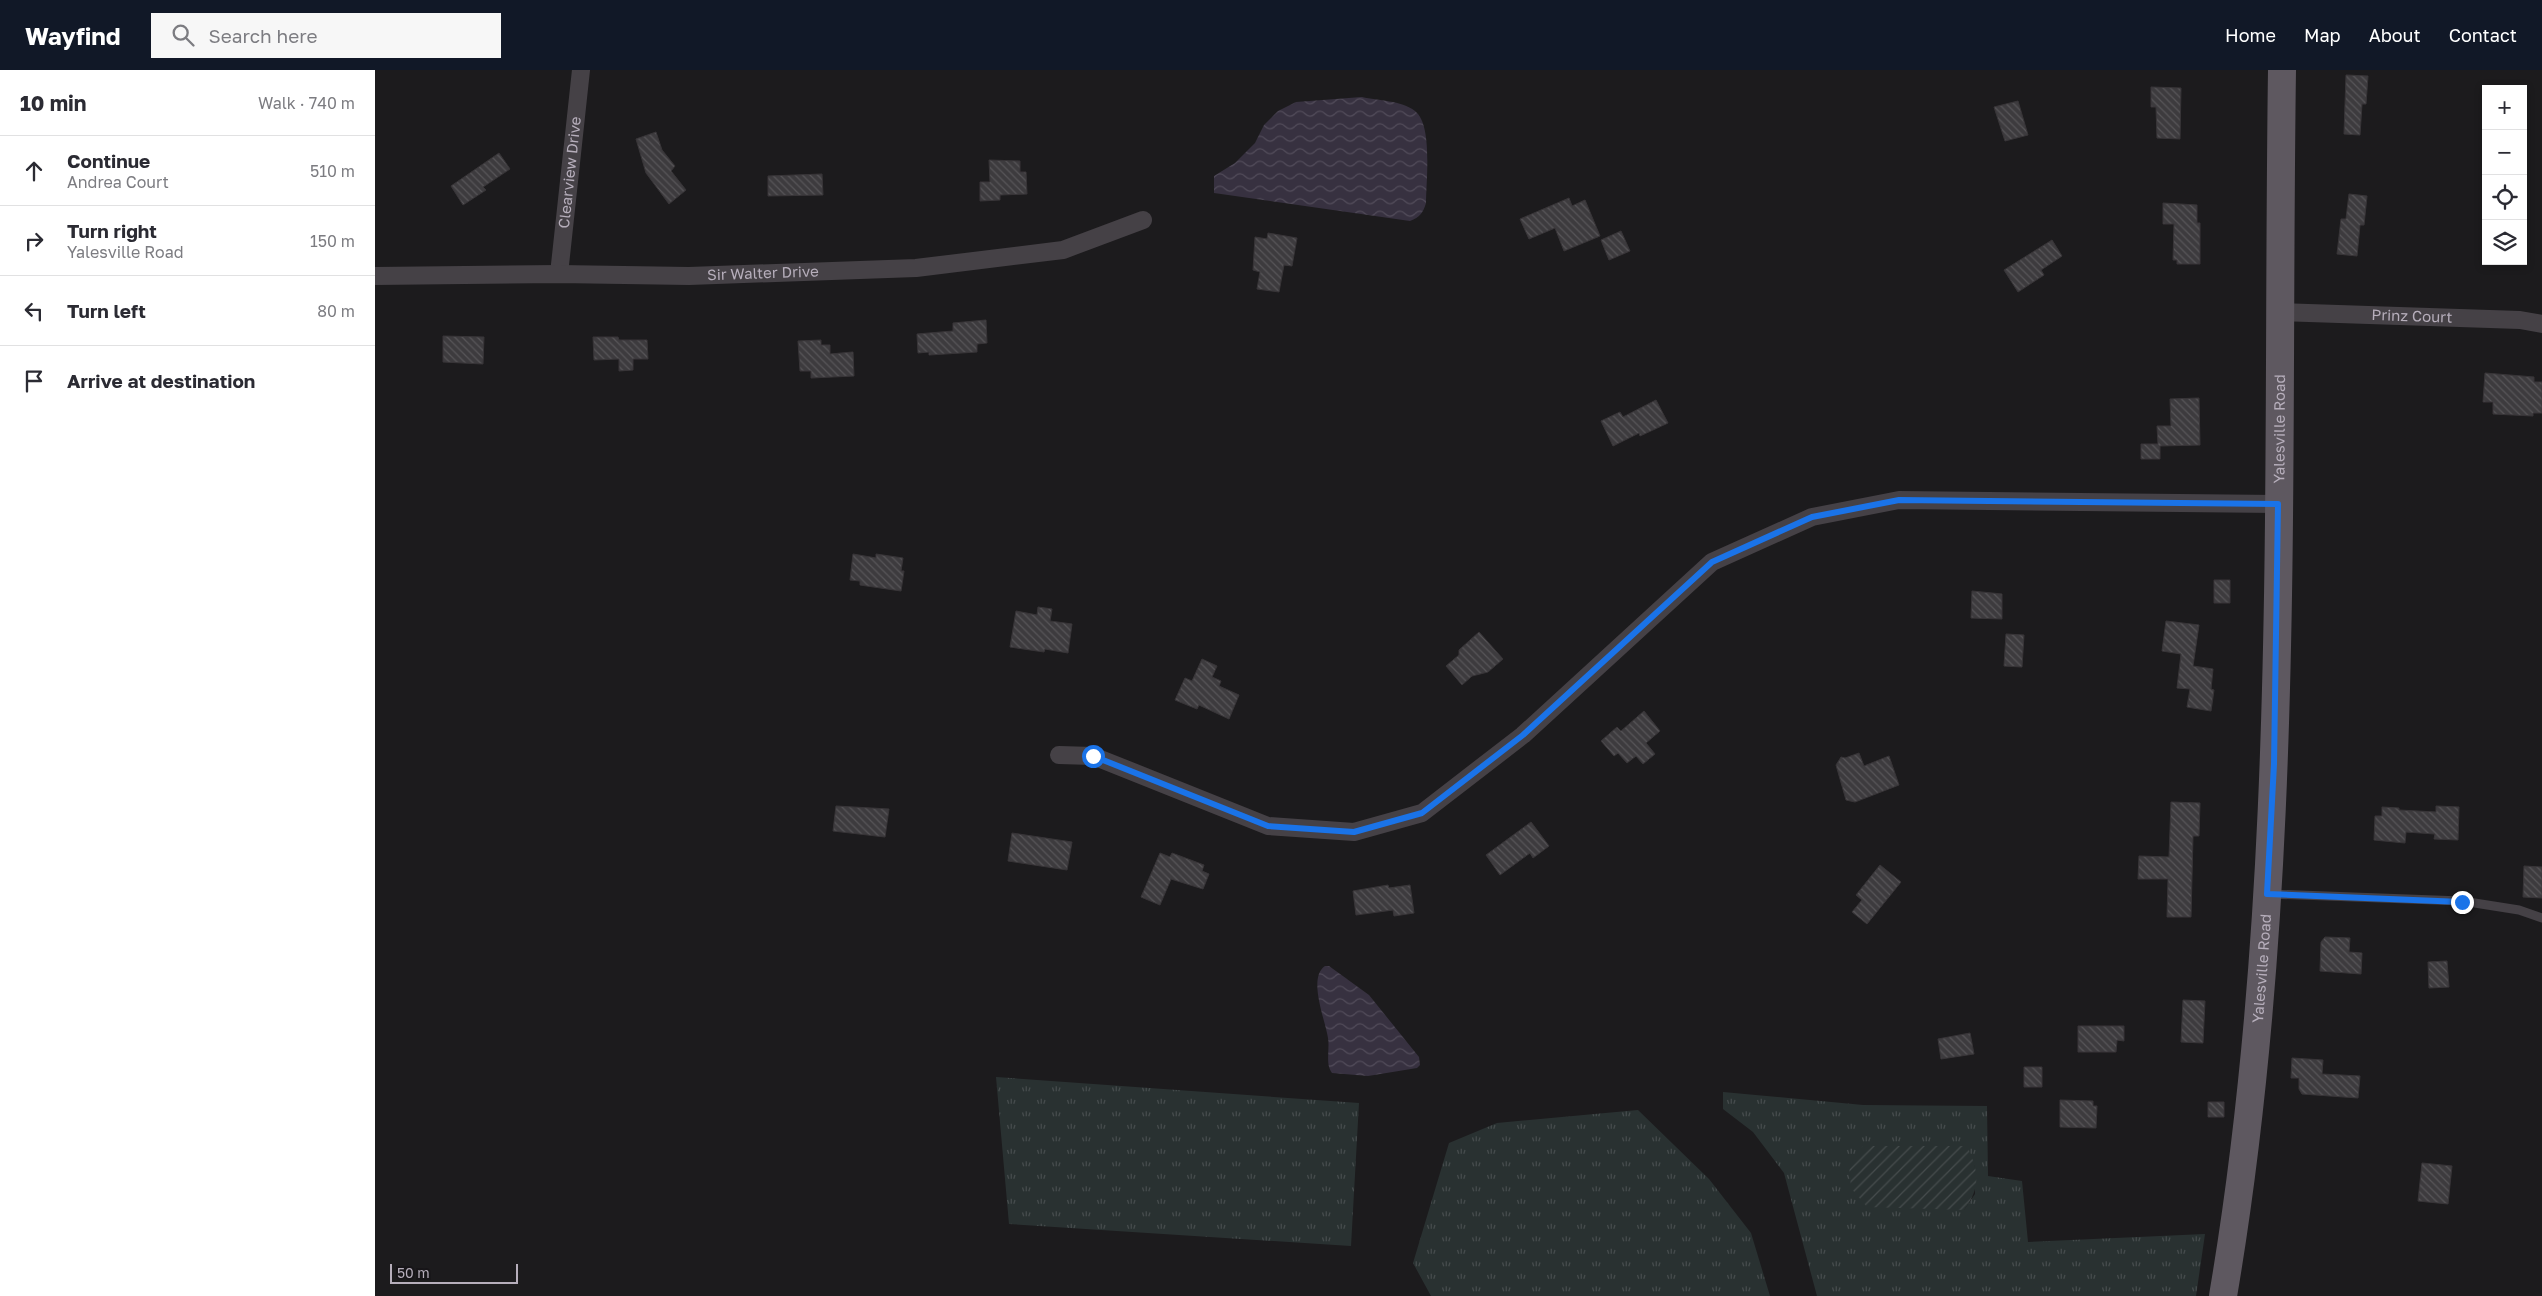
<!DOCTYPE html>
<meta charset="utf-8">
<style>
:root{--surface:#fff;--page:#f7f7f7;--text:#2b2b33;--muted:#7c7c81;--line:#e1e1e2;--accent:#111827}
body{margin:0;font-family:"Golos Text",sans-serif;background:var(--page);color:var(--text)}
.controls{position:absolute;right:15px;top:15px;display:grid;overflow:hidden;border-radius:0px;box-shadow:0 2px 8px #0003}
.controls button{width:45px;height:45px;display:grid;place-items:center;padding:0;border:0;border-bottom:1px solid var(--line);background:var(--surface);color:var(--text);font:25px sans-serif}
.scale{position:absolute;left:15px;bottom:12px;width:128px;box-sizing:border-box;padding-left:5px;border:2px solid #b6aebb;border-top:0;font-size:14px;line-height:18px;white-space:nowrap;color:#b6aebb;-webkit-text-stroke:4px #171518;paint-order:stroke}
.stop{position:absolute;width:15px;height:15px;margin:-11px;border:4px solid #1a73e8;border-radius:50%;background:#fff}
.stop.end{background:#1a73e8;border-color:#fff;box-shadow:0 1px 5px #0008}
.list{margin:0;padding:0;list-style:none}
h2{display:flex;justify-content:space-between;align-items:center;height:65px;margin:0;padding:0 20px;font-size:21px}
h2 small{font-size:16px;font-weight:400;color:var(--muted)}
.list li{display:grid;grid-template-columns:32px 1fr auto;gap:15px;align-items:center;box-sizing:border-box;height:70px;padding:0 20px;border-top:1px solid var(--line)}
.list b{display:block;font-size:19px;white-space:nowrap}
.list p{margin:0;font-size:16px;white-space:nowrap;color:var(--muted)}
.list em{font-size:16px;font-style:normal;color:var(--muted)}
.icon{flex:none;width:28px;height:28px;fill:none;stroke:currentColor;stroke-width:2;stroke-linecap:round;stroke-linejoin:round}
.map{position:relative;flex:none;width:2167px;height:1226px;overflow:hidden}
header{display:flex;align-items:center;gap:30px;box-sizing:border-box;height:70px;padding:0 25px;background:var(--accent);color:#fff}
header strong{font-size:24px}
nav{display:flex;gap:28px;margin-inline-start:auto;font-size:18px}
.search{width:350px;height:45px;background:var(--page);display:flex;align-items:center;gap:12px;box-sizing:border-box;padding:0 18px;border-radius:0px;color:var(--muted);font-size:19px}
main{display:flex}
aside{flex:1;background:var(--surface)}
.map>svg:first-child{display:block}
.grass{fill:url(#grass-tufts);fill-rule:evenodd}
.garden{fill:url(#garden-furrows)}
.water{fill:url(#water-waves)}
.building{fill:url(#building-back-hatch);stroke:#383538}
.lines{fill:none;stroke-linecap:round;stroke-linejoin:round}
.lane{stroke:#454146;stroke-width:9}
.street{stroke:#454146;stroke-width:18}
.primary{stroke:#5e5860;stroke-width:28}
.route{stroke:#1a73e8;stroke-width:6}
.labels{text-anchor:middle;stroke-width:5;stroke-linejoin:round;paint-order:stroke}
.street-label{font-size:15px;fill:#b6aebb;stroke:#171518}
</style>
<header>
<strong>Wayfind</strong>
<div class="search"><svg class="icon" aria-label="search" viewBox="0 0 24 24"><circle cx="10" cy="10" r="6"/><path d="M15 15l6 6"/></svg>Search here</div>
<nav><a>Home</a><a>Map</a><a>About</a><a>Contact</a></nav>
</header>
<main>
<aside>
<h2>10 min<small>Walk · 740 m</small></h2>
<ul class="list">
<li><svg class="icon" aria-label="ahead" viewBox="0 0 24 24"><path d="M12 20V5M6 11l6-6 6 6"/></svg><div><b>Continue</b><p>Andrea Court</p></div><em>510 m</em></li>
<li><svg class="icon" aria-label="right" viewBox="0 0 24 24"><path d="M7 20v-9h11M14 6l5 5-5 5"/></svg><div><b>Turn right</b><p>Yalesville Road</p></div><em>150 m</em></li>
<li><svg class="icon" aria-label="left" viewBox="0 0 24 24"><path d="M17 20v-9H6M10 6l-5 5 5 5"/></svg><div><b>Turn left</b></div><em>80 m</em></li>
<li><svg class="icon" aria-label="arrive" viewBox="0 0 24 24"><path d="M6 21V4h12l-3 4 3 4H6"/></svg><div><b>Arrive at destination</b></div></li>
</ul>
</aside>
<div class="map">
<svg width="2167" height="1226" viewBox="0 0 2167 1226">
<defs>
<pattern id="grass-tufts" width="24" height="20" patternUnits="userSpaceOnUse" patternTransform="scale(1.25)"><rect width="24" height="20" fill="#293131"/><path d="M3 7l-1-3M5 7V3M7 7l1-3M15 17l-1-3M17 17v-4M19 17l1-3" fill="none" stroke="#464c4d"/></pattern>
<pattern id="garden-furrows" width="10" height="10" patternUnits="userSpaceOnUse" patternTransform="scale(1.25)"><rect width="10" height="10" fill="#293131"/><path d="M-1 1l2-2M0 10L10 0M9 11l2-2" fill="none" stroke="#464c4d"/></pattern>
<pattern id="water-waves" width="16" height="10" patternUnits="userSpaceOnUse" patternTransform="scale(1.25)"><rect width="16" height="10" fill="#373140"/><path d="M0 5q4-4 8 0t8 0" fill="none" stroke="#524c5a"/></pattern>
<pattern id="building-back-hatch" width="6" height="6" patternUnits="userSpaceOnUse" patternTransform="scale(1.25)"><rect width="6" height="6" fill="#3d3b3e"/><path d="M-1 5l2 2M0 0l6 6M5-1l2 2" fill="none" stroke="#575558"/></pattern>
</defs>
<rect width="100%" height="100%" fill="#1c1b1d"/>
<path class="grass" d="M621,1007L984,1033L976,1176L634,1154Z
M1348,1022L1488,1035L1612,1036L1613,1106L1647,1111L1653,1172L1830,1164L1821,1226H1442L1409,1103L1378,1062L1348,1039ZM1600,1095V1124L1589,1140Z
M1263,1040L1334,1109L1376,1163L1395,1226H1056L1038,1193L1074,1073L1122,1053Z"/>
<path class="garden" d="M1488,1076H1592C1604,1102 1606,1117 1589,1140L1492,1137L1476,1118L1474,1094Z"/>
<path class="water" d="M987,27C1003,31 1026,30 1040,41C1058,55 1051,111 1051,133C1048,143 1045,147 1035,151L839,123V106L860,93L880,73L889,55L903,41L921,32Z
M950,896H954L994,925L1044,987L1045,995L1042,998L993,1006L957,1003C950,994 955,979 953,968C951,952 932,908 950,896Z"/>
<path class="building" d="M1971,5L1993,6L1991,34H1987L1985,65L1969,64Z
M1776,17L1806,18L1805,69L1782,68L1781,37H1776Z
M1643,31L1653,65L1630,71L1619,37Z
M281,62L287,80L300,96L296,101L311,120L294,134L271,103L261,69Z
M124,83L135,99L108,117L111,120L88,135L76,116Z
M614,90L645,91V102H651L652,124L625,125V130L605,131V112H615Z
M447,104L448,125L393,126V106Z
M1974,124L1992,126L1989,155H1985L1982,186L1962,184L1966,149H1971Z
M1194,128L1197,136L1210,130L1225,166L1189,181L1180,158L1154,169L1145,149Z
M1788,133L1822,135V153H1825V194H1802V190H1798L1799,154H1788Z
M1246,161L1255,181L1234,190L1226,170Z
M893,163L922,168L917,196L909,195L904,222L882,219L885,202L878,200L880,167L892,169Z
M1677,170L1687,186L1666,200L1669,205L1643,222L1629,200Z
M611,250L612,273L602,274V282L554,285V282L543,283L542,264L578,261V253Z
M68,266L109,267L108,294L68,292Z
M218,267H243L244,270H272L273,289H258V300L244,301V289L219,290Z
M446,270V275H455V284L478,282L479,306L436,308V301H425L423,271Z
M2110,303L2159,307V312H2167V343H2158V346L2118,344V332H2108Z
M1824,328L1825,375L1785,376V389H1766V374H1783L1782,356H1796L1795,329Z
M1281,330L1293,353L1265,366L1264,363L1238,376L1226,351L1245,342L1248,347Z
M478,484L501,488V484L528,488L526,501H529L526,521L485,515V511L475,510Z
M1839,510H1855V533H1839Z
M1597,521L1627,524V549L1596,548Z
M663,537L677,539L675,551L697,554L693,583L670,579L669,582L635,577L641,541L662,545Z
M1791,551L1824,555L1818,596L1838,599L1836,619L1839,620L1836,641L1812,637L1815,619L1802,618L1806,584L1787,581Z
M1104,562L1128,589L1113,602L1097,606L1087,615L1071,596L1084,585V580Z
M1631,564L1649,565L1647,597L1629,596Z
M827,589L842,596L837,607L846,611L844,616L864,625L854,649L824,635L822,639L800,630L810,608L817,611Z
M1269,641L1285,661L1271,673L1280,684L1268,694L1261,686L1252,693L1243,683L1239,686L1226,671L1242,657L1246,661Z
M1484,683L1489,696L1514,686L1524,715L1480,732L1471,730L1461,695L1466,687L1470,688Z
M1796,732L1825,733L1824,766H1818L1816,847H1792L1793,809H1763L1764,786L1794,787Z
M461,736L514,739L510,767L458,761Z
M2061,736L2084,737L2083,770L2059,769L2060,764L2031,762L2030,773L1999,770L2000,746H2007V737L2024,738V740L2061,742Z
M1156,752L1174,776L1158,788L1155,783L1125,805L1111,785Z
M637,763L697,772L692,800L633,791Z
M785,783L795,787L797,783L829,795L827,801L834,804L828,819L796,809L785,835L766,827Z
M1505,795L1526,812L1492,854L1477,842L1487,830L1481,825Z
M2149,796L2167,797V828L2148,827Z
M1013,815L1014,818L1035,815L1039,843L1019,846L1018,840L981,845L978,821Z
M1950,867L1975,868L1974,882L1987,883L1986,904L1945,901L1946,872Z
M2072,891L2074,917L2054,918L2053,892Z
M1808,930L1830,931L1828,973L1806,972Z
M1703,956H1749V971L1742,970L1741,982H1703Z
M1595,963L1599,984L1566,989L1563,969Z
M1917,988L1948,990L1947,1004L1985,1006L1983,1028L1927,1024L1924,1019V1008H1916Z
M1649,997H1667V1017H1649Z
M1685,1030L1718,1031V1036H1722L1721,1058L1685,1057Z
M1833,1032H1849V1047H1833Z
M2047,1093L2077,1096L2073,1134L2043,1131Z"/>
<g class="lines">
<path class="lane" d="M1894,824L2087,831L2144,840L2167,848"/>
<g class="street">
<path id="s1" d="M184,204L206,0"/>
<path id="s2" d="M0,206L184,204L314,206L541,198L688,180L768,150"/>
<path id="s3" d="M1906,242L2145,250L2167,254"/>
<path d="M684,685L718,686L893,756L979,762L1047,743L1148,665L1337,492L1437,447L1524,430L1903,434"/>
</g>
<path class="primary" id="s4" d="M1848,1226C1917,821 1901,409 1907,0"/>
</g>
<g class="lines">
<path class="route" d="M718,686L893,756L979,762L1047,743L1148,665L1337,492L1437,447L1524,430L1903,434L1899,694L1892,824L2087,832"/>
</g>
<g class="labels">
<g class="street-label">
<text dy="5" stroke="none"><textPath href="#s1" startOffset="102">Clearview Drive</textPath></text>
<text dy="5" stroke="none"><textPath href="#s2" startOffset="388">Sir Walter Drive</textPath></text>
<text dy="5" stroke="none"><textPath href="#s3" startOffset="131">Prinz Court</textPath></text>
<text dy="5" stroke="none"><textPath href="#s4" startOffset="870">Yalesville Road</textPath></text>
<text dy="5" stroke="none"><textPath href="#s4" startOffset="330">Yalesville Road</textPath></text>
</g>
</g>
</svg>
<div class="controls">
<button>+</button>
<button>−</button>
<button><svg class="icon" aria-label="locate" viewBox="0 0 24 24"><circle cx="12" cy="12" r="6"/><path d="M12 2v4M12 18v4M2 12h4M18 12h4"/></svg></button>
<button><svg class="icon" aria-label="layers" viewBox="0 0 24 24"><path d="M12 4l9 5-9 5-9-5zM3 14l9 5 9-5"/></svg></button>
</div>
<div class="scale">50 m</div>
<div class="stop" style="left:718px;top:686px"></div>
<div class="stop end" style="left:2087px;top:832px"></div>
</div>
</main>
